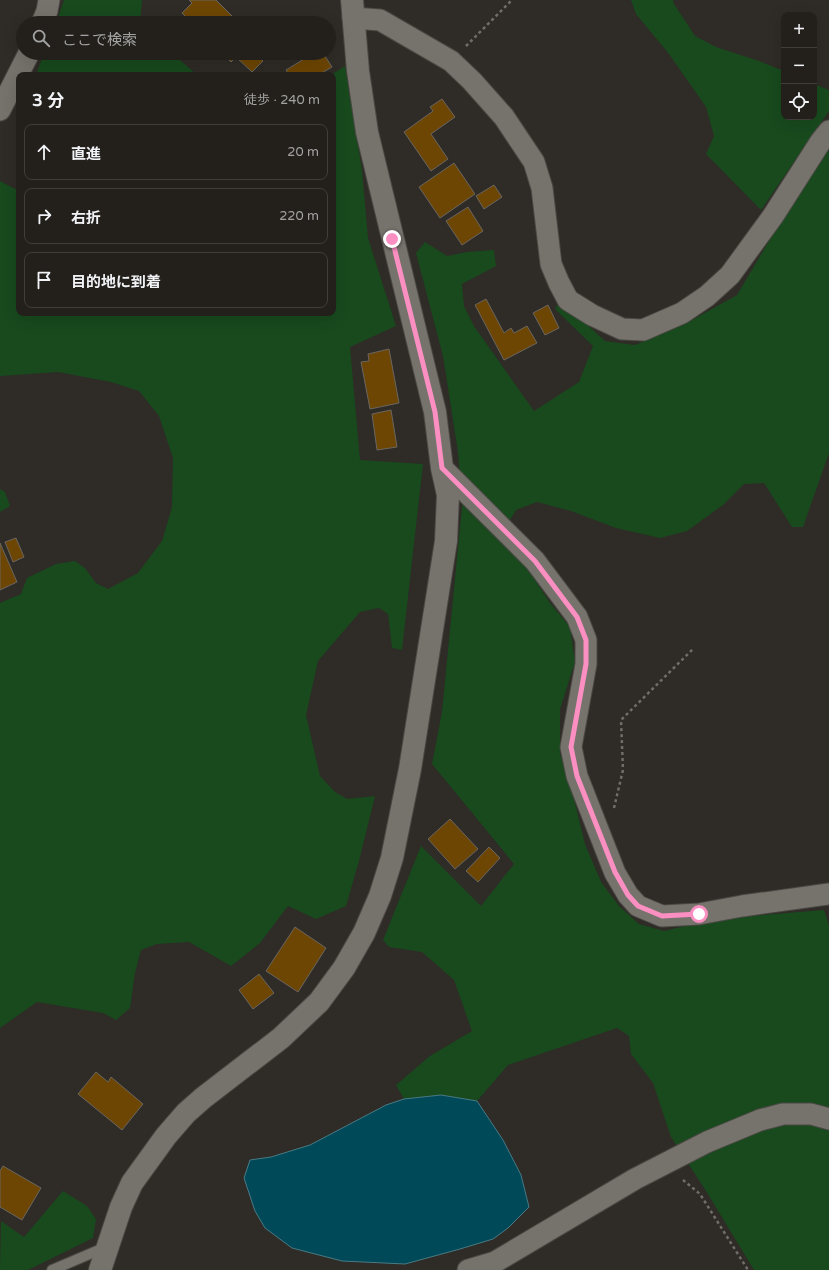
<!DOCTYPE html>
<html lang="ja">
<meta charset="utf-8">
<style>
:root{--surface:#23201c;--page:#2b2825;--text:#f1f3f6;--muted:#a3a3a3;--line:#403e3b}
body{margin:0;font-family:"Varela Round","Noto Sans JP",sans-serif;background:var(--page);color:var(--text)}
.controls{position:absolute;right:12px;top:12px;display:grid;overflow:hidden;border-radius:8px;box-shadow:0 4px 16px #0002}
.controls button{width:36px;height:36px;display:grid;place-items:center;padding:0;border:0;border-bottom:1px solid var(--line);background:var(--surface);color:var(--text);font:20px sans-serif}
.stop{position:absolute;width:12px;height:12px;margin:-9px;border:3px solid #fc8fc2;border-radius:50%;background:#fff}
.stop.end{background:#fc8fc2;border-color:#fff;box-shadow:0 1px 4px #0008}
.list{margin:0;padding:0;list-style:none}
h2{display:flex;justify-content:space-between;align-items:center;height:52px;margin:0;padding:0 16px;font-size:17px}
h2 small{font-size:13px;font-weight:400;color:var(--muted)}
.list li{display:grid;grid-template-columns:26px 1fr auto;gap:12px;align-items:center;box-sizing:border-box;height:56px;margin:0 8px 8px;padding:0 8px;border:1px solid var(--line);border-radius:8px}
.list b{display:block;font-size:15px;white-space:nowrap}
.list em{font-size:13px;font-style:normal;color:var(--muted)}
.icon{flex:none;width:22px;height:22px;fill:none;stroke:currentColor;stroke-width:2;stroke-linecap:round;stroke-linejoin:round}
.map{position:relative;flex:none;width:829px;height:1270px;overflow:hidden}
.search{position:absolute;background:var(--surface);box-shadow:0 4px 16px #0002;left:16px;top:16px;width:320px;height:44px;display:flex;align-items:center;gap:10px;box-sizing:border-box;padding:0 14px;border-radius:22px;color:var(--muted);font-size:15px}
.panel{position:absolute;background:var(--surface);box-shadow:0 4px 16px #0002;left:16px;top:72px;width:320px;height:244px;border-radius:8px}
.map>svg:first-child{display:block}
.green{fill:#184a1e}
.water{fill:#004959;stroke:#487a84}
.building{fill:#6d4603;stroke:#6a6660}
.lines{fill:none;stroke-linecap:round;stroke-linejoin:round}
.service-casing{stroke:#4b4844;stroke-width:12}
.minor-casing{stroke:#4b4844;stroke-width:23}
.tertiary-casing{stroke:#4b4844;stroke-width:24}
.path{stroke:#716e69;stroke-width:2.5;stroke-dasharray:3 3;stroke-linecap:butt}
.service{stroke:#76726c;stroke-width:10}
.minor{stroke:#76726c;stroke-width:21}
.tertiary{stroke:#76726c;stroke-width:22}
.route{stroke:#fc8fc2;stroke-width:5}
</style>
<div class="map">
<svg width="829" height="1270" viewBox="0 0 829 1270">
<rect width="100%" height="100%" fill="#2f2b26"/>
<path class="green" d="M64,0H142L140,23H56Z
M631,0H673L674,4L695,36L716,47L759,61L784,71V117H814V84L829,90V111L761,210L706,154L714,136L706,107L669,54L636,14Z
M44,53H172L197,75H36Z
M345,66L362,170L368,238L396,326L350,347L360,460L423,464L402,650L392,648L388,614L379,608L360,612L318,661L306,715L320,776L335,792L347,799L375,796L359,861L346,906L316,919L288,906L260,943L231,966L189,942L157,944L141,950L135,973L130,1008L116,1020L103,1013L37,1002L0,1028V603L21,594L27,578L56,564L75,561L85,568L96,583L108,589L138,573L162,541L172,507L173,458L159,416L139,391L111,382L58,372L0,376V181L19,191V313H333V75H331Z
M829,149V453L803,527H792L764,483L744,484L723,505L687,531L660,538L616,528L571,511L537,502L516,510L510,520L509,540L550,603L570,627L575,662L560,709V754L571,787L585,844L601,882L619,906L639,924L664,931L714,919L824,910L829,925V1270H754L706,1191L671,1137L653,1083L631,1054L629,1036L617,1028L508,1065L477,1101L441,1095L404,1099L396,1085L430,1056L472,1031L454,980L422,952L389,947L383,940L421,846L481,906L514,864L432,764L442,712L462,507L458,452L443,356L416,253L425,242L447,256L467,252L494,250L496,266L462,284L464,306L474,326L534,411L579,382L593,346L555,309L560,300L605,341L635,345L685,324L737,295L785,214Z
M0,489L5,492L10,506L0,512Z
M63,1191L87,1206L96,1219L93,1238L28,1270H0L1,1221L24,1237Z"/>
<path class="water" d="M441,1095L477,1101L503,1140L521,1175L529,1207L508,1228L493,1239L460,1249L405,1264L342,1261L292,1248L265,1228L255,1211L244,1178L250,1160L271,1157L310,1145L386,1105L404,1099Z"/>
<path class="building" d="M189,0H216L239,23H192L182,13L192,3Z
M222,53H255L263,61L252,72L236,57L231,62Z
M314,53H323L332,67L318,75H289L286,70Z
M442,99L455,117L431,134L448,159L431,171L404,132L433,111L430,107Z
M454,163L475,194L440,218L419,187Z
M494,185L502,197L484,209L476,196Z
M468,207L483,231L462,245L446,221Z
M486,299L504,333L511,328L514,333L527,326L537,343L504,360L475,305Z
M548,305L559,328L545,335L533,313Z
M389,349L399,403L370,409L361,362L369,361L368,354Z
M391,410L397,447L377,450L372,414Z
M16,538L24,557L13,562L5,542Z
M0,543L17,582L0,590Z
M450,819L478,849L455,869L428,839Z
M489,847L500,858L478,882L466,871Z
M295,927L326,948L298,992L266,971Z
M259,974L274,993L253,1009L239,990Z
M96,1072L108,1082L111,1077L143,1104L122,1130L78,1094Z
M3,1166L41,1188L22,1220L0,1207V1171Z"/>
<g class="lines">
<defs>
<path id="service" d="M52,1270L106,1247"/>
<path id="minor" d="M353,18L380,20L451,61L472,81L504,117L534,162L542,188L551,264L559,283L568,300L592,315L622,329L643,330L682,313L707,296L730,275L773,216L821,141L829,131
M42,23L47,11L49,0
M0,110L29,53
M442,468L535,561L577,617L586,640V664L571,747L577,776L615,873L628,895L638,906L662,916L699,914L742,906L829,894
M468,1270L495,1262L635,1179L707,1142L760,1120L783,1114H811L829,1119"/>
<path id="tertiary" d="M100,1270L121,1207L132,1183L166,1136L186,1113L203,1098L281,1038L319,1002L344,968L364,933L380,896L392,858L410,769L446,541L448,495L442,468L435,412L367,132L358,71L352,0"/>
</defs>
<use href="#service" class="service-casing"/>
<use href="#minor" class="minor-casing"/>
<use href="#tertiary" class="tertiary-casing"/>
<path class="path" d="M466,46L512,0
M614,808L623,770L621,720L694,648
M683,1180L700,1194L748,1270"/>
<use href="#service" class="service"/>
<use href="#minor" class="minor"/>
<use href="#tertiary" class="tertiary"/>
</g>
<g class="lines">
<path class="route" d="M392,239L435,412L442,468L535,561L577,617L586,640V664L571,747L577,776L615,872L628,895L638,906L662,916L699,914"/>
</g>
</svg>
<div class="controls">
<button>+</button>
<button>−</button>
<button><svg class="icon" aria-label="locate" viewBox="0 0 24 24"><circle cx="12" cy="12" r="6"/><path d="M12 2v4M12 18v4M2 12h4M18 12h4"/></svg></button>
</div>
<div class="stop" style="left:699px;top:914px"></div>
<div class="stop end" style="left:392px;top:239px"></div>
<div class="search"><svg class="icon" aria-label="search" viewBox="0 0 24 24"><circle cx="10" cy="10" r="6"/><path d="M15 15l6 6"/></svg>ここで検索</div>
<section class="panel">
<h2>3 分<small>徒歩 · 240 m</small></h2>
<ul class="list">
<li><svg class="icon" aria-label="ahead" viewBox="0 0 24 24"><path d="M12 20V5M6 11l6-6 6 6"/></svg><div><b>直進</b></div><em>20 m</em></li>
<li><svg class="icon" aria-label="right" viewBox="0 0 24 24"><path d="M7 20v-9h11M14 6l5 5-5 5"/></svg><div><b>右折</b></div><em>220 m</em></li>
<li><svg class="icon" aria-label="arrive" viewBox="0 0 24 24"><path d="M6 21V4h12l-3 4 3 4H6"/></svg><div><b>目的地に到着</b></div></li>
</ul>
</section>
</div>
